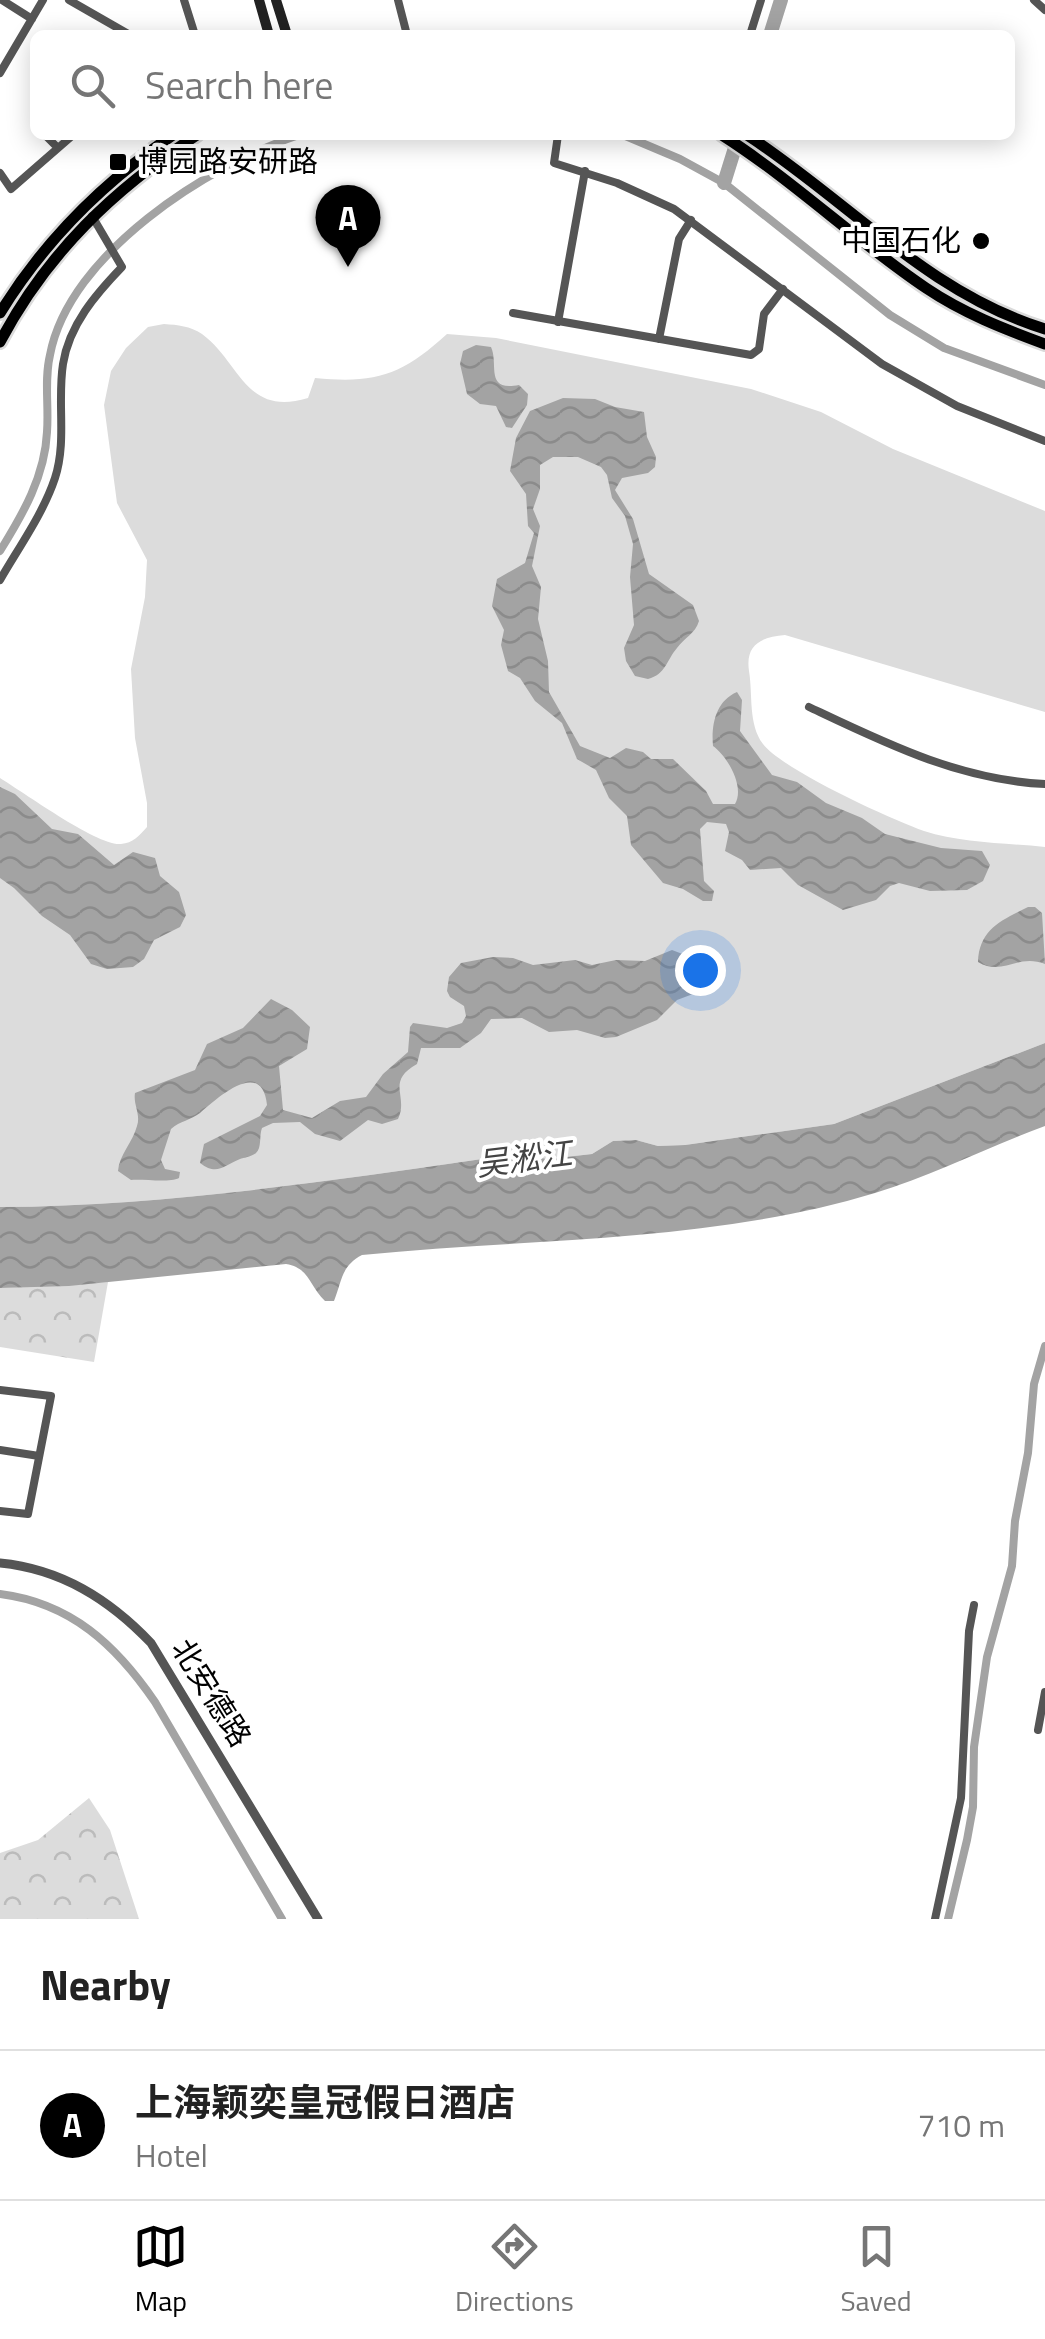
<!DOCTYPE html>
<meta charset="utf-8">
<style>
:root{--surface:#fff;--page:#f6f6f6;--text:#222;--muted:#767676;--line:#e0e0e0;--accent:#000}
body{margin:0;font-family:"Titillium Web","Noto Sans SC",sans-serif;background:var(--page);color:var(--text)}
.you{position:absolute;left:700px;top:970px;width:35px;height:35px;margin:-25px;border:8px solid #fff;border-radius:50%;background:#1a73e8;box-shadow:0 0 0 15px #1a73e833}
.badge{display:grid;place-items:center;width:65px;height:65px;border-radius:50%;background:var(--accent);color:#fff;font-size:32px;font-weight:700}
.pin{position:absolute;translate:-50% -82px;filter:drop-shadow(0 2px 5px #0008)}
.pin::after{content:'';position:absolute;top:52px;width:35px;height:30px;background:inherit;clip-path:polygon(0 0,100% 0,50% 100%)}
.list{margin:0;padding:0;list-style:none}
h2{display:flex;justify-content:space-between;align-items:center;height:130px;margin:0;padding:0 40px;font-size:42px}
h2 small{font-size:32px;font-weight:400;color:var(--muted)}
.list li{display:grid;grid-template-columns:65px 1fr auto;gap:30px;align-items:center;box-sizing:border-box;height:150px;padding:0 40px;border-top:2px solid var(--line)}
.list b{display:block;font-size:38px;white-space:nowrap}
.list p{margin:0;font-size:32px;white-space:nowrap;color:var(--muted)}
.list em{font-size:32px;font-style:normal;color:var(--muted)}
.icon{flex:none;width:55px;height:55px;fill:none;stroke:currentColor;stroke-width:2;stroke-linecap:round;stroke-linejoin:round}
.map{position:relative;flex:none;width:1045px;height:1919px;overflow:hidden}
.search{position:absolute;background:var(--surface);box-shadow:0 5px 25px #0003;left:30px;right:30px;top:30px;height:110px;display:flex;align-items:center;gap:25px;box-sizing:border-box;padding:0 35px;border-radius:15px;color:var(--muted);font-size:38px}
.sheet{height:280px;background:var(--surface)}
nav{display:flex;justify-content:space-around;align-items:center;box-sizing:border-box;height:140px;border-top:2px solid var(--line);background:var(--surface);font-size:28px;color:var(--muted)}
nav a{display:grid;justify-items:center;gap:5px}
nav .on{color:var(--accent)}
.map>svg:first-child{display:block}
.grass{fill:#dcdcdc}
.forest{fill:url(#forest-crowns)}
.water{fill:url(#water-waves)}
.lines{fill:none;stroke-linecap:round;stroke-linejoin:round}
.canal{stroke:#a3a3a3;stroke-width:8}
.river{stroke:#a3a3a3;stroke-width:14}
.primary-casing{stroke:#dbdbdb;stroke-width:16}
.minor{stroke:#555;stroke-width:8}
.tertiary{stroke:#555;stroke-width:9}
.secondary{stroke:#222;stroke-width:10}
.primary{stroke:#000;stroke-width:11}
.poi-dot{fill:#000;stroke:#fff;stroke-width:4}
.labels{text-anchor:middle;stroke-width:8;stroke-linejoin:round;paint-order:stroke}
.poi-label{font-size:30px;fill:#000;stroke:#fff;text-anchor:start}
.street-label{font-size:30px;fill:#000;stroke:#fff}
.water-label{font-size:32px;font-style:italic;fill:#444;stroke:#fff}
</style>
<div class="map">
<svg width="1045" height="1919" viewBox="0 0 1045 1919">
<defs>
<pattern id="forest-crowns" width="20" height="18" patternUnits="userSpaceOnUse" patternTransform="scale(2.5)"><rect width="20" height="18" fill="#dcdcdc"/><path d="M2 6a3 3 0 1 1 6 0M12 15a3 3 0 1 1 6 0" fill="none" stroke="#bbb"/></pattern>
<pattern id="water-waves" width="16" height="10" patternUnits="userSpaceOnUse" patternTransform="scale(2.5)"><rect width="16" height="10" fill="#a3a3a3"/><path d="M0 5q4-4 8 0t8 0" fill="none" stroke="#8b8b8b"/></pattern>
</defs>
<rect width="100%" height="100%" fill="#fff"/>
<path class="grass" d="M164,324C178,325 190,326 202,334C241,363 245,417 308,398L315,378C376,384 402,375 447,334L496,338L751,389L821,412L893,449L1045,511V712L785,635C762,637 745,644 749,671C753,695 748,724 763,744C783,770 890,819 924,831C961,843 1006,843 1045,847V1043L834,1124L685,1145L658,1146L636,1140L613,1141L592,1154L548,1159L497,1151L482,1159C323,1182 161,1206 0,1207V778C23,792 99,847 121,844C133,843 139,836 147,827V803L135,738L131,669L145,597L147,560L117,503L104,405L111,371L126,348L148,327Z"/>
<path class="forest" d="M108,1282L94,1362L0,1347V1288Z
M89,1798L110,1830L139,1919H0V1853L38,1840Z"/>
<path class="water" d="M476,345L491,347C499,364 484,392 519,385L528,394L527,405L512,428L506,427L496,406L480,404L467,394L460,364L463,351Z
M563,398L595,399L615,407L644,412L647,437L656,457L655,467L648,473L622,478L615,490L633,519L649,574L693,605L699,621C695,634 685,637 677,648C666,661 666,674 648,679L635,676L626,661L624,648L634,625L630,577L633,544L625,516L612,498L607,475L601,467L578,457H553L540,465V489L533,509L540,526L532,566L541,587L538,619L548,661L549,692L580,746L610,758L626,748L643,752L651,759H673L706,791L713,804H735C745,787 728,757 713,746C711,724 716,701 737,692L742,700L740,731L772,775L797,782L826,803L862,818L885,834L941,848L982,851L990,865L983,881L967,890L930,891L899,883L890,886L876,900L843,910L798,885L781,868L750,870L742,860L725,851L729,832L726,824L707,822L700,829L704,881L714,891L712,901H703L683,889L663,883L631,845L627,816L609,798L596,770L577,759L562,723L535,701L520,678L508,671L501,645L504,630L492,606L497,579L525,563L534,533L528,526L526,494L510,471L516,438L530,411Z
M0,787L15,794L52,829L78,834L114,865L133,852L155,858L160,876L179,892L186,915L180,927L154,940L144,959L133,967L107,969L91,964L70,935L42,916L14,888L0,878Z
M1028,907H1035L1042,913L1045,964C1017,953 1003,977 978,962C979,929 1002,920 1028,907Z
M672,950L706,963V976L693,994L677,1000L657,1020L616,1037L605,1038L577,1030L549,1032L522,1018L491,1019L481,1033L460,1048H421L417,1064C385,1082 409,1096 398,1119L382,1124L368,1120L340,1141L315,1134L300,1122L273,1123L262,1128C259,1135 262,1148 256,1153C253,1156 243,1158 240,1159C223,1166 217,1176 200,1163L204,1144L260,1116L267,1105C262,1056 215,1100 200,1113C191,1120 180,1121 171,1129L161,1160L165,1169L180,1172L179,1178C169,1183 145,1179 131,1180L118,1171C119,1155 133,1142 137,1126C141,1114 133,1105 135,1093L195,1070L207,1044L243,1028L271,999L292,1010L310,1027L307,1049L279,1066L283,1110L312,1118L340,1101L366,1097L383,1074L408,1052L410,1027L413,1023L447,1028L462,1023L466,1016L464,1006L450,997L447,991L449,977L461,963L493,957L513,958L533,965L575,960L592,965L616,960L645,961Z
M1045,1043V1126C988,1147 934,1175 875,1193C711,1243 532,1238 362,1255C341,1266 342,1281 334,1301H325C309,1286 310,1268 286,1264L69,1286L0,1288V1207C161,1206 323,1182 482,1159L497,1151L548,1159L592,1154L613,1141L636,1140L658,1146L685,1145L834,1124Z"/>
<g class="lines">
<path class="canal" d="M623,135L680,159L724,183L890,315L944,348L1045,385
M0,551C23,514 45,476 47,432C49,406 44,380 50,355C69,254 208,165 299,135
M0,1594C71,1603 116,1645 155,1702L282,1919
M948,1919L967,1840L973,1807L974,1747L987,1657L1012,1566L1015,1521L1028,1453L1034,1384L1045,1346"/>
<path class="river" d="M770,35L781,0
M724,183L739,135"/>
<defs>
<path id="primary" d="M722,135C794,181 856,241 926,288C963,313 1004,329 1045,344
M747,135C847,200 928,293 1045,329
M0,313C45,240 102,183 173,135
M0,342C47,253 114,189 197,135"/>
</defs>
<use href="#primary" class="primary-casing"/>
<path class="minor" d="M2,0L32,19
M69,0L130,35
M184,0L195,35
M398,0L407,35
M1034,0L1045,10
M750,35L761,0
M0,73L43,0
M35,124V125
M45,135L58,148
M558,135L554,163L617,183L674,209L882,364L957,406L1045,441
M0,173L11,189L73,135
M513,313L751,355L759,349L764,314L783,289
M558,322L585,171
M659,339L679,239L691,220
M0,580C19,547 43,514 55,478C67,441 57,402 63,364C69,325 96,294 122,267L92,216
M809,707C885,743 959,780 1045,784
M0,1390L51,1396L28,1514L0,1511
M0,1450L39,1456
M1038,1730L1045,1692
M935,1919L961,1798L969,1631L974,1605"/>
<path class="tertiary" d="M0,1563C61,1569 109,1599 151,1643L318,1919"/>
<path class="secondary" d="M259,0L269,35
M276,0L287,35"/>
<use href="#primary" class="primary"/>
</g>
<g class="poi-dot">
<rect x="108" y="152" width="20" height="20" rx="5"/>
<circle cx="981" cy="241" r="10"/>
</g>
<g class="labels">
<g class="poi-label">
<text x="138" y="172">博园路安研路</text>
<text x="961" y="251" text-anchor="end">中国石化</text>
</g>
<g class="street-label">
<text transform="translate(211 1693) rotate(58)" y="10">北安德路</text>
</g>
<g class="water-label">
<text transform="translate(524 1159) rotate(-7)" y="11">吴淞江</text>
</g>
</g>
</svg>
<div class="you"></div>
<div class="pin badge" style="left:348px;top:267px">A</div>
<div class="search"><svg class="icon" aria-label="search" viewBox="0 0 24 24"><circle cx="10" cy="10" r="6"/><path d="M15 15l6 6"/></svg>Search here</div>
</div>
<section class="sheet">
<h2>Nearby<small></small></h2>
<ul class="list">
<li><span class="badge">A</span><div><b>上海颖奕皇冠假日酒店</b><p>Hotel</p></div><em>710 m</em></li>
</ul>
</section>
<nav>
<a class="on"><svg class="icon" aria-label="map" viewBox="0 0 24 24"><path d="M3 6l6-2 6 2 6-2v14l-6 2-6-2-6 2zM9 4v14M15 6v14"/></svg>Map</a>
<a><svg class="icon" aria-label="directions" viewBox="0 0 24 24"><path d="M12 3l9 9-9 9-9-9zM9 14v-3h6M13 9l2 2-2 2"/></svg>Directions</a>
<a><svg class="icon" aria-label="saved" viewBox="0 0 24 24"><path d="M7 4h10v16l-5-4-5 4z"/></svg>Saved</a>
</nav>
